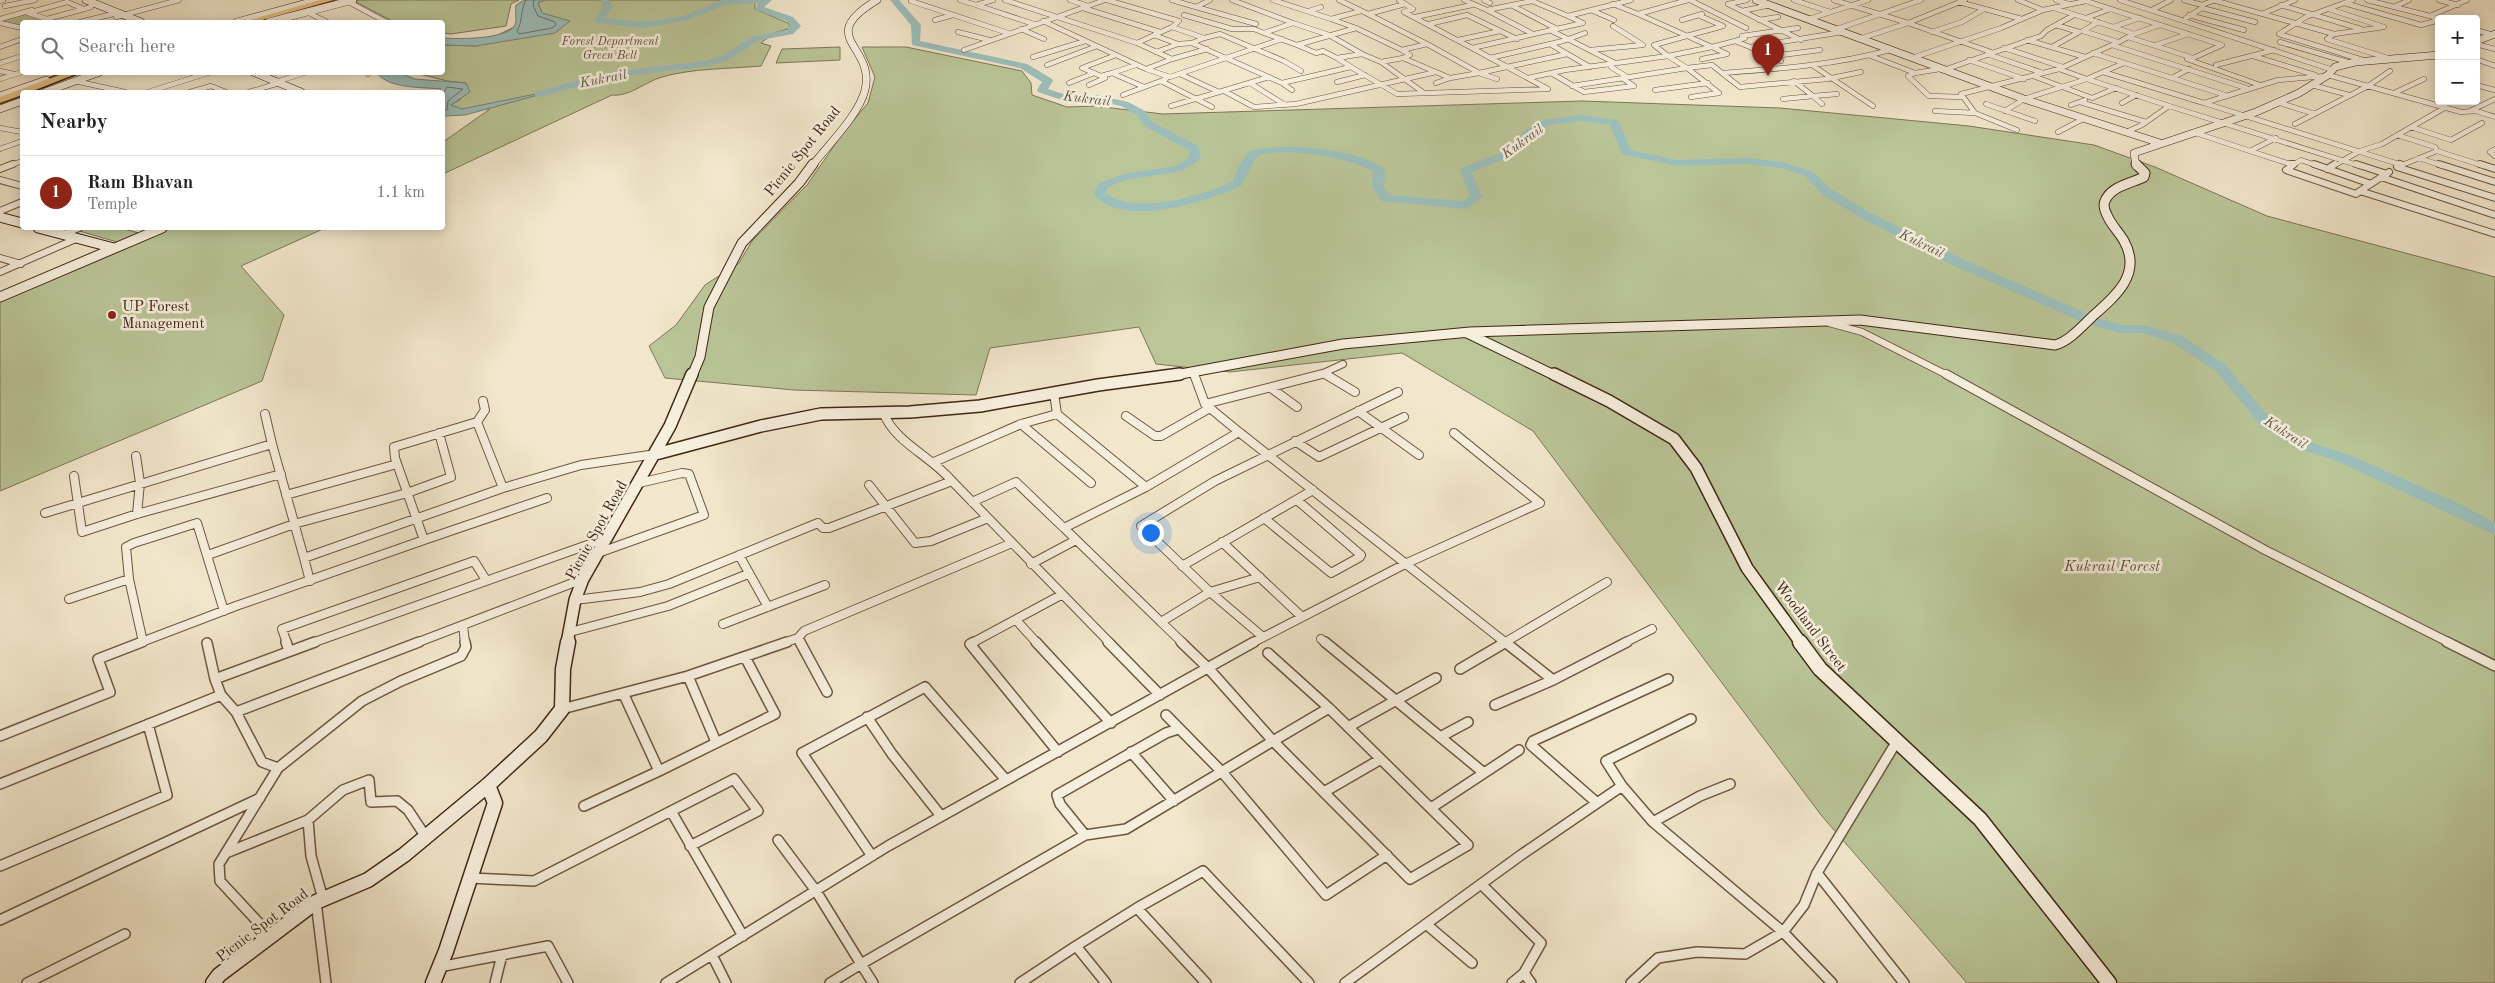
<!DOCTYPE html>
<meta charset="utf-8">
<style>
:root{--surface:#fff;--page:#f6f6f6;--text:#202124;--muted:#757577;--line:#e0e0e0;--accent:#8f2418}
body{margin:0;font-family:"Old Standard TT",serif;background:var(--page);color:var(--text)}
.controls{position:absolute;right:15px;top:15px;display:grid;overflow:hidden;border-radius:5px;box-shadow:0 2px 12px #0003}
.controls button{width:45px;height:45px;display:grid;place-items:center;padding:0;border:0;border-bottom:1px solid var(--line);background:var(--surface);color:var(--text);font:25px sans-serif}
.you{position:absolute;left:1150px;top:532px;width:18px;height:18px;margin:-12px;border:4px solid #fff;border-radius:50%;background:#1a73e8;box-shadow:0 0 0 8px #1a73e833}
.badge{display:grid;place-items:center;width:32px;height:32px;border-radius:50%;background:var(--accent);color:#fff;font-size:16px;font-weight:700}
.pin{position:absolute;translate:-50% -41px;filter:drop-shadow(0 1px 2px #0008)}
.pin::after{content:'';position:absolute;top:26px;width:18px;height:15px;background:inherit;clip-path:polygon(0 0,100% 0,50% 100%)}
.list{margin:0;padding:0;list-style:none}
h2{display:flex;justify-content:space-between;align-items:center;height:65px;margin:0;padding:0 20px;font-size:21px}
h2 small{font-size:16px;font-weight:400;color:var(--muted)}
.list li{display:grid;grid-template-columns:32px 1fr auto;gap:15px;align-items:center;box-sizing:border-box;height:75px;padding:0 20px;border-top:1px solid var(--line)}
.list b{display:block;font-size:19px;white-space:nowrap}
.list p{margin:0;font-size:16px;white-space:nowrap;color:var(--muted)}
.list em{font-size:16px;font-style:normal;color:var(--muted)}
.icon{flex:none;width:28px;height:28px;fill:none;stroke:currentColor;stroke-width:2;stroke-linecap:round;stroke-linejoin:round}
.map{position:relative;flex:none;width:2495px;height:983px;overflow:hidden}
.search{position:absolute;background:var(--surface);box-shadow:0 2px 12px #0003;left:20px;top:20px;width:425px;height:55px;display:flex;align-items:center;gap:12px;box-sizing:border-box;padding:0 18px;border-radius:5px;color:var(--muted);font-size:19px}
.panel{position:absolute;background:var(--surface);box-shadow:0 2px 12px #0003;left:20px;top:90px;width:425px;height:140px;border-radius:5px}
.map>svg:first-child{display:block}
.green{fill:#bac598;stroke:#7e7656}
.water{fill:#9cbfbc;stroke:#788278}
.lines{fill:none;stroke-linecap:round;stroke-linejoin:round}
.shore{stroke:#6e7268;stroke-width:1}
.river{fill:#9cbfbc;fill-rule:evenodd}
.street-far3-casing{stroke:#6d5641;stroke-width:5.5}
.street-far2-casing{stroke:#6d5641;stroke-width:8}
.street-far1-casing{stroke:#6d5641;stroke-width:10}
.street-casing{stroke:#6d5641;stroke-width:12}
.secondary-far3-casing{stroke:#412613;stroke-width:8}
.secondary-far2-casing{stroke:#412613;stroke-width:11}
.secondary-far1-casing{stroke:#412613;stroke-width:14}
.secondary-casing{stroke:#412613;stroke-width:17}
.highway-casing{stroke:#412613;stroke-width:3}
.street-far3{stroke:#f7efde;stroke-width:4.5}
.street-far2{stroke:#f7efde;stroke-width:6}
.street-far1{stroke:#f7efde;stroke-width:8}
.street{stroke:#f7efde;stroke-width:9}
.secondary-far3{stroke:#f7efde;stroke-width:7}
.secondary-far2{stroke:#f7efde;stroke-width:9}
.secondary-far1{stroke:#f7efde;stroke-width:11}
.secondary{stroke:#f7efde;stroke-width:14}
.highway{fill:#e9c486;fill-rule:evenodd}
.poi-dot{fill:#8f2418;stroke:#f7efde;stroke-width:2}
.labels{text-anchor:middle;stroke-width:5;stroke-linejoin:round;paint-order:stroke}
.far-park-label{font-size:12px;font-style:italic;fill:#5f4e34;stroke:#f7efde}
.far-water-label{font-size:14px;font-style:italic;fill:#5c5446;stroke:#f7efde}
.street-label{font-size:15px;fill:#412613;stroke:#f7efde}
.poi-label{font-size:15px;fill:#412613;stroke:#f7efde;text-anchor:start}
.park-label{font-size:15px;font-style:italic;fill:#5f4e34;stroke:#f7efde}
</style>
<div class="map">
<svg width="2495" height="983" viewBox="0 0 2495 983">
<rect width="100%" height="100%" fill="#f2e7cc"/>
<filter id="stains"><feTurbulence type="fractalNoise" baseFrequency=".004" numOctaves="4"/><feColorMatrix values="0 0 0 0 .2 0 0 0 0 .09 0 0 0 0 .02 0 0 0 .5 -.17"/></filter>
<radialGradient id="worn" r=".72"><stop offset=".6" stop-color="#630" stop-opacity="0"/><stop offset="1" stop-color="#630" stop-opacity=".3"/></radialGradient>
<path class="green" d="M360,0H519L511,4L506,26L451,34L443,33L442,22H394L354,1Z
M545,0H758L755,3V9L788,23L791,28L774,33L761,43L771,46L761,66C727,69 694,68 662,77C645,82 629,97 612,95L443,174V142L490,109H462L450,105L460,100L466,83L447,81L415,73L442,72L443,45L476,46L542,13L538,3Z
M23,14L61,22H22V26L0,21Z
M840,47V60L776,63L782,49Z
M862,47H906L1022,71L1031,83L1032,95L1067,107L1095,106L1163,114L1582,101L1780,108L1969,126L2094,145L2155,167L2267,216L2495,277V983H1967L1821,815L1533,431L1402,353L1230,372L1156,364L1139,327L990,348L976,395L794,390L665,378L649,346L676,325L705,285L739,263L752,241L807,185L843,133L868,103L875,77Z
M83,228H120L139,233L117,242L76,230Z
M172,228H325L241,266L284,315L262,381L0,491V302Z"/>
<path class="water" d="M524,0H545L538,3L542,13L570,21L555,33L476,46L443,45V38C458,39 506,40 515,25C517,21 515,11 516,5Z
M377,73H400L415,79L466,83L470,92L451,105L462,109L560,89L465,115L445,116H443L442,92H439L441,89C422,87 389,89 377,73Z"/>
<g class="lines">
<path class="shore" d="M526,0C520,11 523,21 517,31L519,34L552,28L556,25L555,22L538,16L533,5L534,0
M442,96L447,87L463,89L448,101L447,110L442,111"/>
<path class="river" d="M601,0H609L613,7L605,18L644,22L683,16L721,0H772L764,7L793,17L801,26L793,34L760,40L726,61L710,66L610,78L539,97L535,96V92L610,72L705,61L720,57L754,36L787,30L791,26L787,21L756,10L757,3L725,5L688,20L644,28L599,23L594,20L603,7Z
M890,0H899L921,25L920,41L1027,64L1052,79L1053,81L1048,89L1069,96L1096,95L1128,102L1145,111L1152,122L1198,146L1201,159L1182,171L1126,180L1108,187L1105,193C1137,216 1200,196 1232,182L1240,164L1249,152C1275,141 1367,149 1385,171L1384,187L1390,195L1463,201L1470,196L1460,170L1462,168L1500,153L1513,144L1524,131L1544,120L1581,115L1618,120L1631,150L1677,160L1748,158L1783,162L1813,172L1831,189L1867,211L1962,259L2095,317L2122,325H2143L2182,336L2226,365L2271,420L2309,442L2349,455L2458,503L2495,523V535L2337,461L2297,448L2261,426L2216,371L2172,342L2142,333H2121L2085,323L1952,265L1859,217L1823,195L1805,176L1781,168L1748,164L1677,166L1622,154L1610,125L1581,121L1551,125L1532,135L1521,149L1508,158L1472,172L1482,197L1466,209L1382,201L1372,187L1373,172C1351,157 1282,146 1257,156L1241,186C1207,202 1121,229 1093,194L1099,183L1124,174L1175,166L1189,158V150L1144,126L1137,115L1121,106L1096,101L1068,102L1038,92L1037,90L1042,82L1020,68L912,45L911,25Z"/>
<defs>
<path id="street-far3" d="M960,0L976,5
M993,0L976,5L1034,24
M1005,0L1137,43
M1070,0L1088,6
M1107,0L1179,21L1172,27L1204,38L1192,43L1282,83L1351,67L1397,94L1548,89L1472,48
M1172,0L1196,7L1210,0
M1232,0L1293,23L1264,33L1297,45L1356,28L1331,19
M1273,0L1331,19L1361,11
M1339,0L1368,14L1405,4
M1399,0L1413,9L1404,12L1472,48L1583,23L1568,16
M1464,0L1487,10
M1484,0L1490,3
M1534,0L1532,1L1568,16L1631,0
M1690,0L1746,28
M1747,0L1728,4L1801,40
M1794,0L1830,12
M1834,0L1908,23L1859,39
M1965,0L1908,23L1991,52
M2018,0L2043,10
M2056,0L2068,4
M2120,0L2333,70
M2184,0L2202,5
M2213,0L2334,34L2384,27L2329,9
M2353,0L2344,3L2421,25L2439,20
M2367,0L2430,16
M2439,0L2458,5
M0,1L3,0
M347,1L386,22
M911,1L1008,33
M1532,1L1487,10L1533,34
M67,2L84,9L47,19L28,13Z
M1959,2L2022,19
M2344,3L2306,17L2279,34L2366,61
M1613,4L1638,14L1688,0
M1511,5L1557,29
M2281,5L2361,29
M5,6L35,0
M1196,7L1256,24
M2394,7L2409,0
M1083,8L1160,32
M2054,8L2113,27L2140,18
M2202,8L2255,22
M84,9L91,7
M1591,10L1614,20
M2152,10L2171,0
M1309,11L1321,7
M1742,11L1770,5
M307,12L327,22
M1368,14L1427,44
M1638,14L1712,47L1735,41L1750,47
M2262,14L2295,0
M1184,15L1232,29H1254L1264,33
M1698,15L1723,26L1654,45L1668,56L1712,47L1727,54L1702,59
M2189,15L2244,30
M116,17L179,0
M1415,17L1472,5
M2086,18L2110,9
M2186,18L2202,8V5L2215,0
M2435,18L2430,16L2467,0
M0,19L32,10
M1809,19L1868,0
M935,20L953,15
M1682,20L1702,14
M1759,20L1778,17
M1043,21L1146,69
M80,22L117,13
M2098,22L2083,31L2118,42
M0,23L22,28
M1293,23L1329,35L1362,54
M1429,24L1467,15L1517,39
M1172,27L1137,43L1172,59L1146,69L1170,77L1282,39
M2113,27L2134,34L2160,25
M1356,28L1402,50
M1021,29L1044,39
M1837,29L1921,0
M1550,30L1615,63
M2476,30L2493,35
M958,32L989,40
M1932,32L1962,22L1984,9
M2334,34L2327,39L2391,59
M1154,35L1178,44
M1204,38L1220,34L1284,61L1301,71
M1458,40L1500,31
M2027,40L2085,57
M1735,41L1745,38L1742,36L1798,28
M2119,42L2128,37L2193,58L2187,59L2260,85
M2280,42L2351,63
M1427,44L1479,73L1450,78L1403,58L1410,55L1402,50Z
M1550,44L1590,67
M2476,44L2495,49
M1297,45L1316,53L1323,51L1337,58
M2156,45L2188,34
M0,47L22,39
M2052,47L2079,32L2056,25
M2004,48L2063,67
M964,50L1105,0
M1590,50L1643,45L1613,26
M1156,52L1178,44L1192,43
M2093,53L2172,78
M1987,54L2043,73
M1773,56L1820,50
M1871,56L1915,73L1940,69
M2253,56L2315,75
M1033,57L1085,41
M1490,58L1563,41L1585,33
M1912,58L2001,28L2043,10L2086,1L2222,45L2193,58
M1172,59L1207,49
M2476,59L2495,66
M1969,60L2024,79
M1781,61L1750,47L1842,32
M1381,62L1424,93
M0,63L22,56
M1611,64V67L1627,77
M1047,65L1097,46
M1136,65L1112,73L1144,87
M1812,65L1873,106
M2216,65L2274,50
M1351,67L1337,58L1362,54L1381,62L1403,58
M2059,69L2087,79L2103,72L2204,103
M2189,69L2172,78L2225,95
M1944,70L2041,36L2047,30L2074,15
M0,71L14,74
M367,72L368,74
M2103,72L2124,63
M1112,73L1101,76L1082,68L1116,55
M1551,73L1584,92L1634,86L1622,78
M1722,73L1740,87L1827,79L1861,72
M1915,73L1908,76L1929,96L1963,97
M1180,74L1219,92L1269,77
M2328,75L2461,112L2476,111L2495,117
M2033,76L2092,98L2116,88
M2326,76L2278,80L2204,103L2402,165L2400,166
M1528,78L1565,70L1668,56L1687,68L1712,65L1722,73C1778,69 1835,65 1890,50
M0,79L22,72
M1497,79L1479,73L1567,54
M75,81L125,92
M1161,81L1212,107
M1794,81L1813,96L1837,94
M276,82L307,72
M1337,82L1365,75
M1069,83L1094,73
M1250,83L1285,105
M1282,83L1292,90
M1436,83L1450,78
M1089,85L1105,78L1103,77
M2312,85L2349,95
M2476,85L2495,90
M1572,86L1687,68L1719,93L1691,97
M1655,90L1708,83
M1224,91L1254,107L1296,104L1436,72
M148,92L211,72
M190,92L211,86L226,92
M249,92L279,83
M2394,93L2424,79
M1123,95L1166,79
M1783,99L1813,96L1822,104
M2080,102L2146,122
M2277,102L2315,114
M2122,103L2136,95
M1986,104L2035,121
M2071,105L2085,100
M1171,106L1219,92
M2169,106L2360,166
M1935,111L1975,113
M2005,111L2024,99L2087,79L2169,106L2142,125L2126,132
M2470,111L2495,99
M2295,124L2368,86L2390,71
M2411,127L2451,140L2482,123
M0,128L22,132
M2017,130L1975,113L1961,94L2059,69L2112,45L2246,88
M2058,132L2083,119
M2193,132L2250,151
M2397,135L2435,147L2437,151
M2276,138L2250,151L2293,165L2301,160L2318,166
M0,149L22,141
M2495,149L2490,152L2495,156
M2419,158L2443,166
M2402,165L2437,151L2484,166
M9,166L22,161
M2333,166L2360,151L2382,144L2446,107"/>
<path id="street-far2" d="M2291,164H2294
M2314,164L2371,184
M2356,164L2387,174
M2400,164L2402,165L2397,167L2495,198
M2439,164L2495,182
M2480,164L2495,169
M2293,165L2286,170L2356,194L2360,191
M0,169L13,164
M2327,169L2335,164
M2389,172L2360,191L2495,234
M2381,177L2495,215
M0,180L22,186
M0,211L22,202
M64,234L79,228
M0,258L21,264
M0,272L78,238
M1829,323L1862,332L1949,376
M1193,373L1194,376
M1324,374L1327,376
M1317,376L1343,364"/>
<path id="street-far1" d="M1194,374L1205,404L1239,432
M1325,374L1355,392
M1946,374L2265,550L2450,643
M1271,388L1297,407
M1054,393L1057,414L1146,487L1064,528L1161,622L1210,592L1263,637
M1205,404L1322,374
M1358,411L1419,455
M883,412C895,443 930,455 952,481
M265,414L272,444
M1126,416L1155,436H1161L1210,408
M477,422L503,488
M1021,424L1091,483
M1295,441L1319,457L1404,417
M136,456L140,483L137,514
M934,462L1021,424L1057,414
M74,476L82,532L137,514L281,474
M869,485L915,543L931,541L988,518
M1146,487L1239,432L1506,643
M286,495L397,464
M972,502L1016,482L1064,528
M45,513L272,444L304,558
M1264,518L1331,573L1360,557L1361,555L1297,500
M424,540L547,498
M1222,542L1302,617
M598,553L704,515L689,474L682,473L639,483
M208,555L294,524L407,493L451,477L439,433
M739,555L768,607
M1031,564L1076,540
M1182,566L1313,490
M1260,577L1210,592L1141,526L1215,481L1398,392
M310,581L304,558L503,488L581,465L656,454
M69,599L129,579
M575,600L640,592L669,584L818,523L823,528H829L952,481L1110,643
M1016,620L1037,643
M1161,622L1183,643
M723,624L825,585
M463,625L465,643
M570,632L668,606L748,574
M798,638L804,631L1012,543
M1321,639L1326,643
M143,642L129,579L126,547L134,543L197,523L224,611
M139,643L236,606L424,540L395,458L394,447L477,422L485,410L483,401
M287,643L282,629L474,561L486,580
M312,643L607,538
M416,643L583,579
M783,643L798,638L801,643
M972,643L1061,595
M1252,643L1407,563L1540,503L1454,433
M1504,643L1607,582
M1624,643L1652,629"/>
<path id="street" d="M286,642L289,651
M800,642L827,692
M974,642L970,644L1058,752
M1036,642L1111,723
M1108,642L1160,695
M1181,642L1209,669L1273,741
M1325,642L1484,773
M1505,642L1553,680
M2447,642L2495,666
M207,643L215,679
M1268,653L1329,708
M1460,669L1506,642
M688,676L716,742
M221,695L236,712L262,762L278,768
M624,695L659,771L775,714L745,657
M1495,705L1553,680L1627,642
M1329,708L1468,845L1410,879L1273,741Z
M562,709L688,676L787,642
M236,712L419,642
M1166,715L1222,772L1326,895L1387,855
M867,717L892,754L941,816
M1348,727L1436,678
M0,736L110,692L98,659L142,642
M1440,737L1468,722
M1131,752L1174,801
M0,784L221,695L215,679L315,642
M1622,786L1606,761L1691,719
M1324,792L1381,759
M1596,802L1531,745L1533,741L1668,679
M584,806L659,771
M1431,808L1519,750
M671,811L743,936
M1653,822L1700,796L1730,784
M1085,835L1060,804L1057,795L1166,733L1178,729
M778,840L816,891L861,964L1085,835L1126,829L1273,741
M226,853L308,820
M872,856L802,753L925,687L1006,780
M0,866L167,795L148,724
M1817,873L1904,983
M470,878L534,881L734,779L758,811L690,846
M1481,884L1541,943L1524,973
M323,899L311,856L308,820L343,790L369,780L371,802L397,801L408,810L426,837
M316,902L326,983
M1137,908L1203,871L1309,983
M0,920L260,798
M1426,924L1472,963
M271,936L220,881L219,864L278,768L362,701L401,681L461,656L466,647L465,642
M1076,946L1137,908L1206,983
M712,955L726,983
M439,967L548,946L568,983
M27,983L125,934
M495,983L502,955
M666,983L888,846L1254,642
M830,983L861,964L873,983
M1020,983L1076,946L1106,983
M1345,983L1521,855L1622,786L1653,822L1783,932L1832,983
M1512,983L1524,973L1531,983
M1631,983L1658,958L1697,952L1745,954L1783,932L1804,905L1817,873L1897,741"/>
<path id="secondary-far3" d="M86,0L141,22
M1756,0L2024,99L2160,143
M237,22L318,0
M269,22L353,0
M2476,41L2495,34
M253,72L301,92
M45,92L100,72
M0,96L46,80
M0,109L22,101
M812,166C828,145 859,115 865,90C876,45 814,38 877,0
M2136,166L2134,153L2256,112L2299,93L2328,75L2335,67L2355,62L2439,55"/>
<path id="secondary-far2" d="M0,217L22,223
M38,228L114,248
M0,297L162,228
M1467,333L1556,376
M692,376L700,357L709,307L742,243L799,183L813,164
M1170,376L1343,344L1470,332L1860,320L2055,345C2070,341 2083,325 2094,315C2117,295 2142,273 2124,241C2119,232 2111,225 2107,215C2105,211 2103,205 2105,201C2111,186 2132,183 2144,177L2145,173L2136,164"/>
<path id="secondary-far1" d="M1554,374L1609,401L1674,439L1696,468L1747,568L1801,643
M656,454L761,426L821,414L910,412L980,406L1098,385L1180,374
M567,643L575,600L583,579L670,426L692,374"/>
<path id="secondary" d="M1800,642L1820,669L1980,819L2109,983
M213,983L219,975L316,902L368,880L404,855L488,785L541,736L562,709L563,669L568,642
M433,983L446,951L495,803L488,785"/>
<path id="highway" d="M320,0H334L255,22H243Z
M67,72H81L30,92H22V95L0,103V97Z"/>
</defs>
<use href="#street-far3" class="street-far3-casing"/>
<use href="#street-far2" class="street-far2-casing"/>
<use href="#street-far1" class="street-far1-casing"/>
<use href="#street" class="street-casing"/>
<use href="#secondary-far3" class="secondary-far3-casing"/>
<use href="#secondary-far2" class="secondary-far2-casing"/>
<use href="#secondary-far1" class="secondary-far1-casing"/>
<use href="#secondary" class="secondary-casing"/>
<use href="#highway" class="highway-casing"/>
<use href="#street-far3" class="street-far3"/>
<use href="#street-far2" class="street-far2"/>
<use href="#street-far1" class="street-far1"/>
<use href="#street" class="street"/>
<use href="#secondary-far3" class="secondary-far3"/>
<use href="#secondary-far2" class="secondary-far2"/>
<use href="#secondary-far1" class="secondary-far1"/>
<use href="#secondary" class="secondary"/>
<use href="#highway" class="highway"/>
</g>
<circle class="poi-dot" cx="112" cy="315" r="5"/>
<g class="labels">
<g class="far-park-label">
<text x="610" y="45">Forest Department<tspan x="610" dy="14">Green Belt</tspan></text>
</g>
<g class="far-water-label">
<text transform="translate(603 78) rotate(-11)" y="5">Kukrail</text>
<text transform="translate(1087 98) rotate(7)" y="5">Kukrail</text>
<text transform="translate(1522 141) rotate(-36)" y="5">Kukrail</text>
<text transform="translate(1922 243) rotate(26)" y="5">Kukrail</text>
<text transform="translate(2286 432) rotate(33)" y="5">Kukrail</text>
</g>
<g class="street-label">
<text transform="translate(802 151) rotate(-51)" y="5">Picnic Spot Road</text>
<text transform="translate(596 530) rotate(-61)" y="5">Picnic Spot Road</text>
<text transform="translate(1811 626) rotate(53)" y="5">Woodland Street</text>
<text transform="translate(262 925) rotate(-37)" y="5">Picnic Spot Road</text>
</g>
<g class="poi-label">
<text x="122" y="311">UP Forest<tspan x="122" dy="17">Management</tspan></text>
</g>
<g class="park-label">
<text x="2112" y="571">Kukrail Forest</text>
</g>
</g>
<rect width="100%" height="100%" filter="url(#stains)"/>
<rect width="100%" height="100%" fill="url(#worn)"/>
</svg>
<div class="controls">
<button>+</button>
<button>−</button>
</div>
<div class="you"></div>
<div class="pin badge" style="left:1768px;top:76px">1</div>
<div class="search"><svg class="icon" aria-label="search" viewBox="0 0 24 24"><circle cx="10" cy="10" r="6"/><path d="M15 15l6 6"/></svg>Search here</div>
<section class="panel">
<h2>Nearby<small></small></h2>
<ul class="list">
<li><span class="badge">1</span><div><b>Ram Bhavan</b><p>Temple</p></div><em>1.1 km</em></li>
</ul>
</section>
</div>
